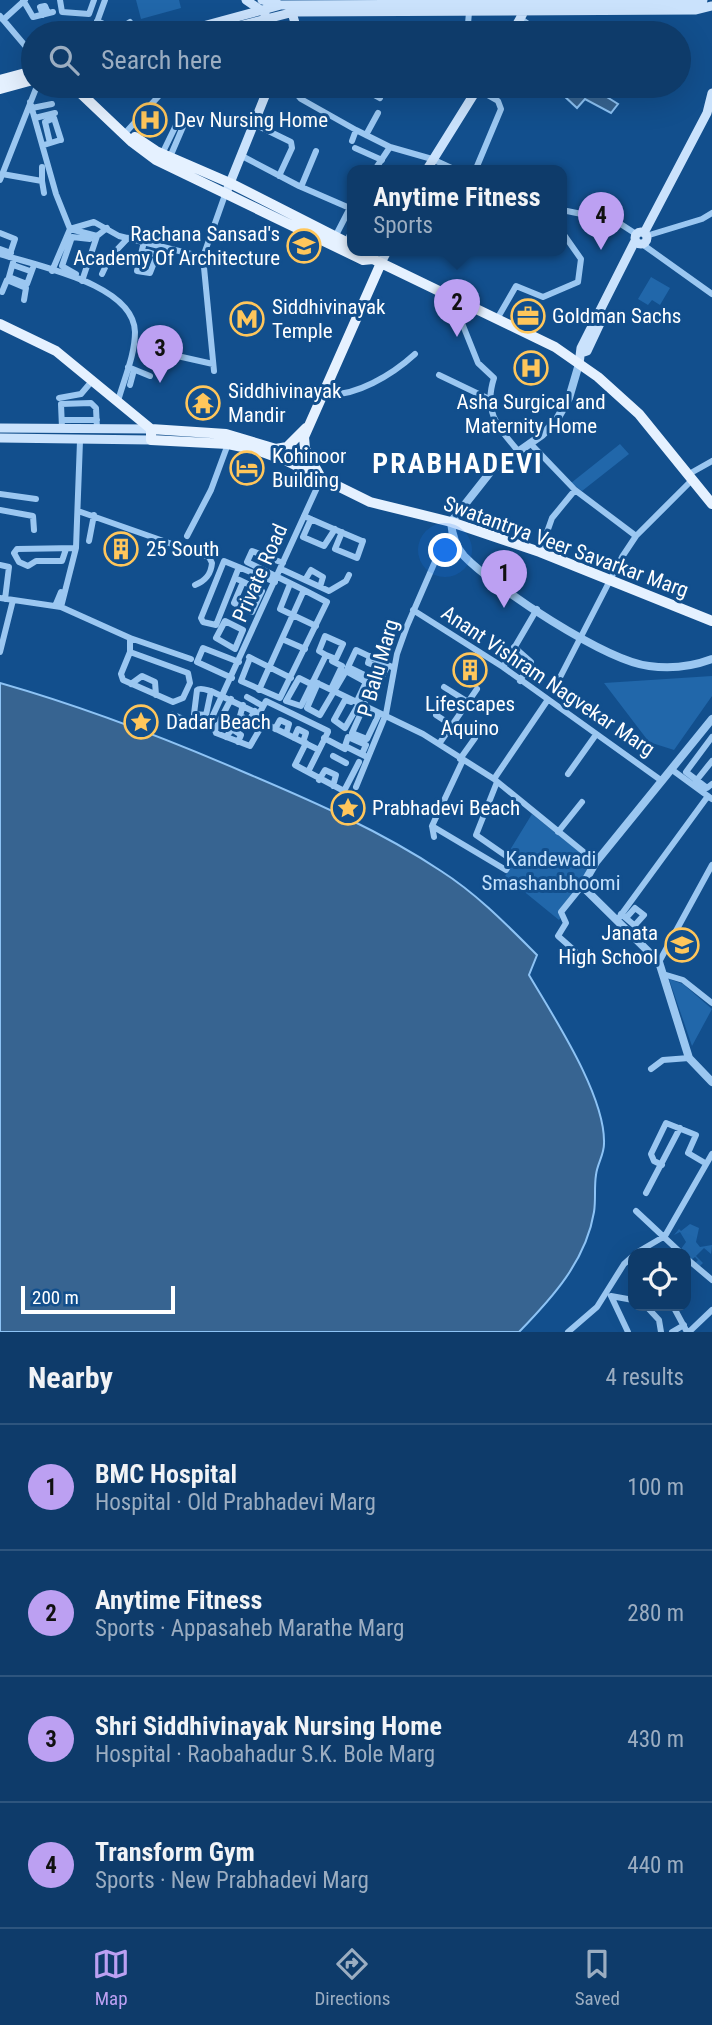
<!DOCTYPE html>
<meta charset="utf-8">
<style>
:root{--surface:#0e3b6a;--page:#1c4672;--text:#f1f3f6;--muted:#9badc1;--line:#2e557e;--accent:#bca0f2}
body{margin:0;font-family:"Roboto Condensed",sans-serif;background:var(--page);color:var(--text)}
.controls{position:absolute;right:21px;bottom:21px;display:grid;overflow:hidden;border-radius:14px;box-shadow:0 7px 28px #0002}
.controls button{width:63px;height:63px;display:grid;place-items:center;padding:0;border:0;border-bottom:2px solid var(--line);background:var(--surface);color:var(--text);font:35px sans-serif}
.scale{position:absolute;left:21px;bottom:18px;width:154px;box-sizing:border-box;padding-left:7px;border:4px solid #fff;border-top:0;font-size:19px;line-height:24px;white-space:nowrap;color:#fff;-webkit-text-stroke:5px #124f8d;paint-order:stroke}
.you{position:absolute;left:446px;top:551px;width:24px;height:24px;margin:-18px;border:5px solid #fff;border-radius:50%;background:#1a73e8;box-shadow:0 0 0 10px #1a73e833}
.badge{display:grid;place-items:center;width:46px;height:46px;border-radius:50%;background:var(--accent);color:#111;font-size:23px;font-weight:700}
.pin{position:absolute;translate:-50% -58px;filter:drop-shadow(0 2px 4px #0008)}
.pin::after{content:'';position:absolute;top:37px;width:24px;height:21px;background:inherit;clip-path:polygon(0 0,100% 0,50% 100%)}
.popup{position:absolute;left:347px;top:165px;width:220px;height:91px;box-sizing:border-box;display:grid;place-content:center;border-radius:14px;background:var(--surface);filter:drop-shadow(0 2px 5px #0005);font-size:23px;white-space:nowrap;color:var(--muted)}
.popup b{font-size:26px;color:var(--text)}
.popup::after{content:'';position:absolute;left:50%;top:100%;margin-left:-14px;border:14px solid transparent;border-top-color:var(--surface)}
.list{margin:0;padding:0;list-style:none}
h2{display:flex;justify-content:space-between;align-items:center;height:91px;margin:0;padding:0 28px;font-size:30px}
h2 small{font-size:23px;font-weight:400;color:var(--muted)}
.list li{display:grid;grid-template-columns:46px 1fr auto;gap:21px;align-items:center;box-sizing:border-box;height:126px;padding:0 28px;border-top:2px solid var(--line)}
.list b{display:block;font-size:26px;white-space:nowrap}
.list p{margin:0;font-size:23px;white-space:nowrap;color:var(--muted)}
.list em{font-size:23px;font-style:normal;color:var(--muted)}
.icon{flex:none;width:38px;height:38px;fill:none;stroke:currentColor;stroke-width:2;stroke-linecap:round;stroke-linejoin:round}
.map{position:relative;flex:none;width:712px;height:1332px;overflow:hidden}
.search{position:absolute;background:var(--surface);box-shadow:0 7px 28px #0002;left:21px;right:21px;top:21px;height:77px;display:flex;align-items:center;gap:18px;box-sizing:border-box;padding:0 24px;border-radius:38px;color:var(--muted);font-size:26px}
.sheet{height:595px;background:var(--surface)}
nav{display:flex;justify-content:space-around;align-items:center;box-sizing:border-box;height:98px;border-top:2px solid var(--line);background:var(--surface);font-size:19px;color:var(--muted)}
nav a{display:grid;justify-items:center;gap:4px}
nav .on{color:var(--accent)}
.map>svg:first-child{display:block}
.green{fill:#2167aa}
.water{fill:#376491;stroke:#8dc3f5;stroke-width:2}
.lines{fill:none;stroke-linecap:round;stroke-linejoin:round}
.minor-tunnel{stroke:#36699e;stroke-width:6;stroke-dasharray:6 3;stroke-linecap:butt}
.minor{stroke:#9bc7f1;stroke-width:6}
.tertiary{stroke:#9bc7f1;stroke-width:8}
.secondary{stroke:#cae2fc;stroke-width:9}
.primary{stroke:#e5f1ff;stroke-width:10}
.labels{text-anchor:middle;stroke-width:6;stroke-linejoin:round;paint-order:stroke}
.poi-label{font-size:21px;fill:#fff;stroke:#124f8d;text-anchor:start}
.street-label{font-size:21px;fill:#fff;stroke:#124f8d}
.park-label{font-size:21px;fill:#c2e0fc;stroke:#124f8d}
.district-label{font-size:28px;font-weight:bold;letter-spacing:2px;fill:#fff;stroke:#124f8d}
</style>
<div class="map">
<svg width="712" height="1332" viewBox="0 0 712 1332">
<rect width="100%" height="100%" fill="#124f8d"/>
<path class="green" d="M136,0H179L181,8L141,19Z
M651,277L670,288L660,305L652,300L648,305L638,299Z
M620,444L629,454L582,491L571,483Z
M712,676V696L674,750L649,742L604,683Z
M532,814L597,866L559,920L505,876L515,862L507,855Z
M669,979L683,984L712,1009L692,1046Z
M690,1224L699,1228L696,1242L700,1247L712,1245L711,1254L704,1248L696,1256L703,1263L699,1267L695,1263L698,1260L695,1257L691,1260L681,1249L686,1242L680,1232L674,1235L679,1229L681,1231Z"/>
<path class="water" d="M566,86L575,91L580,86H589L618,104L611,113L585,99L577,108L561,93Z
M0,683C84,707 165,738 246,773C312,801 381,831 441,871C477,894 507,925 537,955L529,975C553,1016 606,1096 604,1144C604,1155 597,1164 596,1175C594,1187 596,1200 594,1212C586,1261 552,1298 519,1332H0Z"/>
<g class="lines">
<path class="minor-tunnel" d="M297,30L306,33"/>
<path class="minor" d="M23,0L33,17L53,12
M60,0L62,12L89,14L94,0
M469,12L468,24L473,33
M43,15L40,7L45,6L48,13
M0,16L33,55
M521,19L541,33
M3,20L25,0
M97,21L115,29
M116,31L130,22L134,33
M93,33L105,0
M135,86H138
M157,86V87
M290,86L301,99L356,130L390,147L432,159L458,171
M358,86L380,98
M30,102L56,194L70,229L94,222L119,236L203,257
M32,108L52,104
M35,118L55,113
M254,124L291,142L292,148L279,176
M127,131L166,88
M366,135L378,113
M352,141L356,130
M44,145L60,140H61L54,118L45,122L50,143
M355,148L382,160
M162,154L179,119L185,122L170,157
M242,156L299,186L352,209
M42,167V181
M374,171L390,147
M475,171L501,109L498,101L477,89
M2,174L42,181L44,193
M0,180L37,86
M301,187L316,151
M562,210L616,221L636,234
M0,233L15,239L9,257
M646,236L702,219L712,213
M335,237L351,206
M346,242L352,231
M642,244L712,294
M0,249L11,253
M142,250L157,255L150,273L137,271L142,250L144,242
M0,254C37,266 134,284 135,332C135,355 124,379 118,401
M14,259L9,277L27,284L34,265
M13,265L30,271
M52,271L70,229L97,236L107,228
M76,274L62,266L72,237L90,239
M102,274L110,257L128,238
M82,281L97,236
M2,292L7,280L26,288L24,300
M467,305L460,318L478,363L494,378C483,412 498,427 519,452
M497,319L516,286L543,297L578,282L581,259L562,232
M164,353L213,364
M128,367L150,376
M214,371L203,257L226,192
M439,375L487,398
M130,385L134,370
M324,394C355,398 393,374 415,354
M59,398L81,394L92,381
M62,420H97
M62,428L61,404L91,403L96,408L97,429
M530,443L575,490L636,536
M689,474L712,461
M0,494L36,499
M0,510L33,516L34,530
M78,511L209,557L212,563C211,575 205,581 195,585
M304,516C324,525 343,533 362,541H363L357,558L335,549L342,532
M311,519L303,537L324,546L335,529
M187,536L211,490L228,444
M89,541L94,515
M66,549L62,561H36L28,566L19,562L14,553L17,549L76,548
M540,552L552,518L575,490
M0,565L9,567L5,599
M239,567L216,625L203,622L201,618L224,561L275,582
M281,569L329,591L346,581L349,575
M235,578L261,590L262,591L252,612L234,603L243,582
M305,580L311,570L323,577L320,587
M290,584L280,609L316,626
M0,598L61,607L130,638L191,659
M56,604L61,592
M61,607L76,548L80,441
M413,610L503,667L662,781
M225,621L243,630L235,649L216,638Z
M282,639L305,649
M514,647L531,662L520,681
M0,652L13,600
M130,652L188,673L190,683L183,698L173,702L123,680L121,674L130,652V638
M370,656L368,663L376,666L378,660
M249,657L291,678
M250,658L241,681L280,698L327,602L304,590
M388,665L379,682L348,667L356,650L394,668
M503,667L537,609
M232,678L197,662L203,648L239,662
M313,681L423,734L494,779L596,862
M318,683L307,708L320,715L346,671L366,682L357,701
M131,684L142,676L155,682L156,695
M311,684L299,678L286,701L301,706L326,655L319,651L325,636L343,644L336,659L326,655
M444,687L468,702
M331,689L342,666L332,661
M554,689L622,557L636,536L693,479
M259,690L304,590L247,562L252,551L283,563
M211,691L206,715L194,714L197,690C200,687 207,690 211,691L259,714
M247,697L263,706
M231,699L215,730L216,733L250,746L264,722
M351,702L345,700L334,720L345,728L360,702
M442,702L436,715L459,730
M365,704L352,733L367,739L378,716L372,712
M243,705L240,716L249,720L255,711
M171,714L204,727L209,724L321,479
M275,729L280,720L289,724L286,734
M226,737L232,729L241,735L238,742
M712,737L686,772L707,788L712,784
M294,738L298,729L306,733L303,742
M324,738L345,749
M306,743L295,765L308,772L328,732V731L266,701L259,714L266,724L319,750
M439,744L477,689
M362,754L366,745L348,737L345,746L367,757
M333,756L346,763
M460,759L475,738
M671,769L712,799
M308,772L344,791L359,762
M568,774L595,736
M494,779L547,701
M319,780L325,770L336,775L333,786
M696,781L712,761
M356,787L386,714L397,654L407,626L440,550L452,536
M432,826L506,870L512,860L476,835L497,782
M558,832L582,802
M434,837L432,826L463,760
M621,914L634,925H635L644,915L635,908L626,918
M618,919L708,796
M575,951L558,936L566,923L561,912L582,886
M659,962L712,865
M663,974L683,980L712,1003
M651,1069L663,1060L689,1058
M662,1165L654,1161L651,1154L666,1123L696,1135L688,1153L705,1163
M646,1193L680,1128
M636,1211L681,1253
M636,1253L665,1236L712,1154
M686,1258L712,1280
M646,1306L659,1320L661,1332
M673,1306L687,1332
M568,1332L597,1307L624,1264L633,1256
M628,1332L611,1296L633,1300
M672,1332L684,1325
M689,1332L712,1310"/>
<path class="tertiary" d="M579,364L569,398L556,421L542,435L492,470L451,522C452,535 455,546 464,556C495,588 606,661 649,666C671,669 691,667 712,659
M712,719L596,862L582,886L659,962L689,1058L712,1082"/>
<path class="secondary" d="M246,0L265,13
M262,0L281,5
M177,33L281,5L694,3L703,0
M211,33L294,12L695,10L712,6
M291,33L295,23L291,9
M512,33L526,8
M426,171L479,86
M228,188L269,86
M635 238a6 6 0 1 1 12 0a6 6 0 1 1-12 0Z
M644,233L707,113L712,93
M381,263L387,251
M581,353L587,351L603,317
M579,364L581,348L635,241
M0,428L151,429
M0,438L151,440"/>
<path class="primary" d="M0,80L33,71
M73,86L132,142L156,160L363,260L373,259L381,263L555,347L598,377L639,414L712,504
M0,89L33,80
M135,137L156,151L230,183L352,245
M0,324L56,351L151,429V440L228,444L257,450L287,461L370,502L451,522L540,552L712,621
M151,429L226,434L276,449L287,447L306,428
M321,478L305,449L304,437L381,263"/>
</g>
<defs>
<symbol id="hospital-ring" viewBox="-11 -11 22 22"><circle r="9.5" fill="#124f8d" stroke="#ffc65b" stroke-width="1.5"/><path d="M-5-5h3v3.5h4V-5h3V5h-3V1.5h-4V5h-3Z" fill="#ffc65b"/></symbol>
<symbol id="university-ring" viewBox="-11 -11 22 22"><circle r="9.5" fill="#124f8d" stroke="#ffc65b" stroke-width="1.5"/><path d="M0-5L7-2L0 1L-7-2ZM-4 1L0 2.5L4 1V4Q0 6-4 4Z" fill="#ffc65b"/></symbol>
<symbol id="office-ring" viewBox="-11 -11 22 22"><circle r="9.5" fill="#124f8d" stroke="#ffc65b" stroke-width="1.5"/><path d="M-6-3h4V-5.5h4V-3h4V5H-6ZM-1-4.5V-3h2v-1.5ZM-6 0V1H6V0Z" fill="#ffc65b"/></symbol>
<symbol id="metro-ring" viewBox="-11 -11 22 22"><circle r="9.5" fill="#124f8d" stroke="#ffc65b" stroke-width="1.5"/><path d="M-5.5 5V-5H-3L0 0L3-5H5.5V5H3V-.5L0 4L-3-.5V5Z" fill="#ffc65b"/></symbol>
<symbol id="temple-ring" viewBox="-11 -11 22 22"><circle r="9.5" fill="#124f8d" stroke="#ffc65b" stroke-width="1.5"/><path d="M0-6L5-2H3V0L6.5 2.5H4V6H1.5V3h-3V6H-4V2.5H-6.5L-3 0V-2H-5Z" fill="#ffc65b"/></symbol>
<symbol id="hotel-ring" viewBox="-11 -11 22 22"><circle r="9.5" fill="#124f8d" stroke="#ffc65b" stroke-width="1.5"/><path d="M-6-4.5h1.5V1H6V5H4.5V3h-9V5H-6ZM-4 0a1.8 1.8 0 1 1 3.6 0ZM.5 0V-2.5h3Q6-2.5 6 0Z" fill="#ffc65b"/></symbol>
<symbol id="building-ring" viewBox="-11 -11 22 22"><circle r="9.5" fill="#124f8d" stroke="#ffc65b" stroke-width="1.5"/><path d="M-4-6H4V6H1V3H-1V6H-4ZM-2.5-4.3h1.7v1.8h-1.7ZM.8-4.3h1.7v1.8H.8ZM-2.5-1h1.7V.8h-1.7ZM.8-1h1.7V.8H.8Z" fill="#ffc65b"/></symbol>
<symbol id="sight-ring" viewBox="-11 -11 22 22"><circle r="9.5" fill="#124f8d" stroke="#ffc65b" stroke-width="1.5"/><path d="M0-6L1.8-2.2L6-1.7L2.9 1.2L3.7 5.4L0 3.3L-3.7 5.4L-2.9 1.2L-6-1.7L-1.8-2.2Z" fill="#ffc65b"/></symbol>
<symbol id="school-ring" viewBox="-11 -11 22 22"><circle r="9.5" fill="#124f8d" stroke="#ffc65b" stroke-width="1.5"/><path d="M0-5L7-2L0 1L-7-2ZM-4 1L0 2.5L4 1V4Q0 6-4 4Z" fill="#ffc65b"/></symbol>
</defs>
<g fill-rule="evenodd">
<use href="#hospital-ring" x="131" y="101" width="38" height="38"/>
<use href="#university-ring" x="285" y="227" width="38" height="38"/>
<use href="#office-ring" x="509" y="297" width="38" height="38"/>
<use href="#metro-ring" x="228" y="300" width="38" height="38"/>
<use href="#hospital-ring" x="512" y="349" width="38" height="38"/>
<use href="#temple-ring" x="184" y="384" width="38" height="38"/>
<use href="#hotel-ring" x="228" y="449" width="38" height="38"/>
<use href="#building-ring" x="102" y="530" width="38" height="38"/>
<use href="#building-ring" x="451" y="651" width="38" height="38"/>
<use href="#sight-ring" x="122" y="703" width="38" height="38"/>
<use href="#sight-ring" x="329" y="789" width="38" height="38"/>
<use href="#school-ring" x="663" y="926" width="38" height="38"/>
</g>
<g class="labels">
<g class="poi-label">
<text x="174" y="127">Dev Nursing Home</text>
<text x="280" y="241" text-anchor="end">Rachana Sansad's<tspan x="280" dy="24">Academy Of Architecture</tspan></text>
<text x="272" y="314">Siddhivinayak<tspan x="272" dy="24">Temple</tspan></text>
<text x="552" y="323">Goldman Sachs</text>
<text x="228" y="398">Siddhivinayak<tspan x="228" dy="24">Mandir</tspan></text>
<text x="531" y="409" text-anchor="middle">Asha Surgical and<tspan x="531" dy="24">Maternity Home</tspan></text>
<text x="272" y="463">Kohinoor<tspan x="272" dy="24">Building</tspan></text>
<text x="146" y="556">25 South</text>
<text x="470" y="711" text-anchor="middle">Lifescapes<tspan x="470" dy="24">Aquino</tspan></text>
<text x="166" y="729">Dadar Beach</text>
<text x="372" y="815">Prabhadevi Beach</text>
<text x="658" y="940" text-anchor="end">Janata<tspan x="658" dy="24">High School</tspan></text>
</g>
<g class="street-label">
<text transform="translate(566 547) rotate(20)" y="7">Swatantrya Veer Savarkar Marg</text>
<text transform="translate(260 573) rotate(-66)" y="7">Private Road</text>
<text transform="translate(378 668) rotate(-74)" y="7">P Balu Marg</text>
<text transform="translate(548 681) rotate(34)" y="7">Anant Vishram Nagvekar Marg</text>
</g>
<g class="park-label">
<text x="551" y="866">Kandewadi<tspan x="551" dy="24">Smashanbhoomi</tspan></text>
</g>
<g class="district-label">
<text x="458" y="473">PRABHADEVI</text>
</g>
</g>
</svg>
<div class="controls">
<button><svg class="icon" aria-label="locate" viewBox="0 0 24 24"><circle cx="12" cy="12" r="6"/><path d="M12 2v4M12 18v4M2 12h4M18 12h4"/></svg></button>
</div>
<div class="scale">200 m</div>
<div class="you"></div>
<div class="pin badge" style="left:504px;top:608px">1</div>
<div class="pin badge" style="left:457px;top:337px">2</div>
<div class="popup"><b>Anytime Fitness</b>Sports</div>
<div class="pin badge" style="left:160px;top:383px">3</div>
<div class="pin badge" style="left:601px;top:250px">4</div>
<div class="search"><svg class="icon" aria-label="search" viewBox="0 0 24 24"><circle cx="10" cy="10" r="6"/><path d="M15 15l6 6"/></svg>Search here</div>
</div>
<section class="sheet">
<h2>Nearby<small>4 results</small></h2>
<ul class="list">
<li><span class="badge">1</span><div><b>BMC Hospital</b><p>Hospital · Old Prabhadevi Marg</p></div><em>100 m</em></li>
<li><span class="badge">2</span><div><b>Anytime Fitness</b><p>Sports · Appasaheb Marathe Marg</p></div><em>280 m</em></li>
<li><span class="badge">3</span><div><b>Shri Siddhivinayak Nursing Home</b><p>Hospital · Raobahadur S.K. Bole Marg</p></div><em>430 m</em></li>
<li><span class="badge">4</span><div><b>Transform Gym</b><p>Sports · New Prabhadevi Marg</p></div><em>440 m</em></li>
</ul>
</section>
<nav>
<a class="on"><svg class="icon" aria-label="map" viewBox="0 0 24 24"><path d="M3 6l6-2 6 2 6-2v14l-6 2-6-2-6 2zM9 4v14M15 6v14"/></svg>Map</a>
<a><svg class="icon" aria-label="directions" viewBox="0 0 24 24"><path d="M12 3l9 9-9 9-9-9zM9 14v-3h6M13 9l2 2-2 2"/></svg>Directions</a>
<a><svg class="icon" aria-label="saved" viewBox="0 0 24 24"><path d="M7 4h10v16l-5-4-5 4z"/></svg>Saved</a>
</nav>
